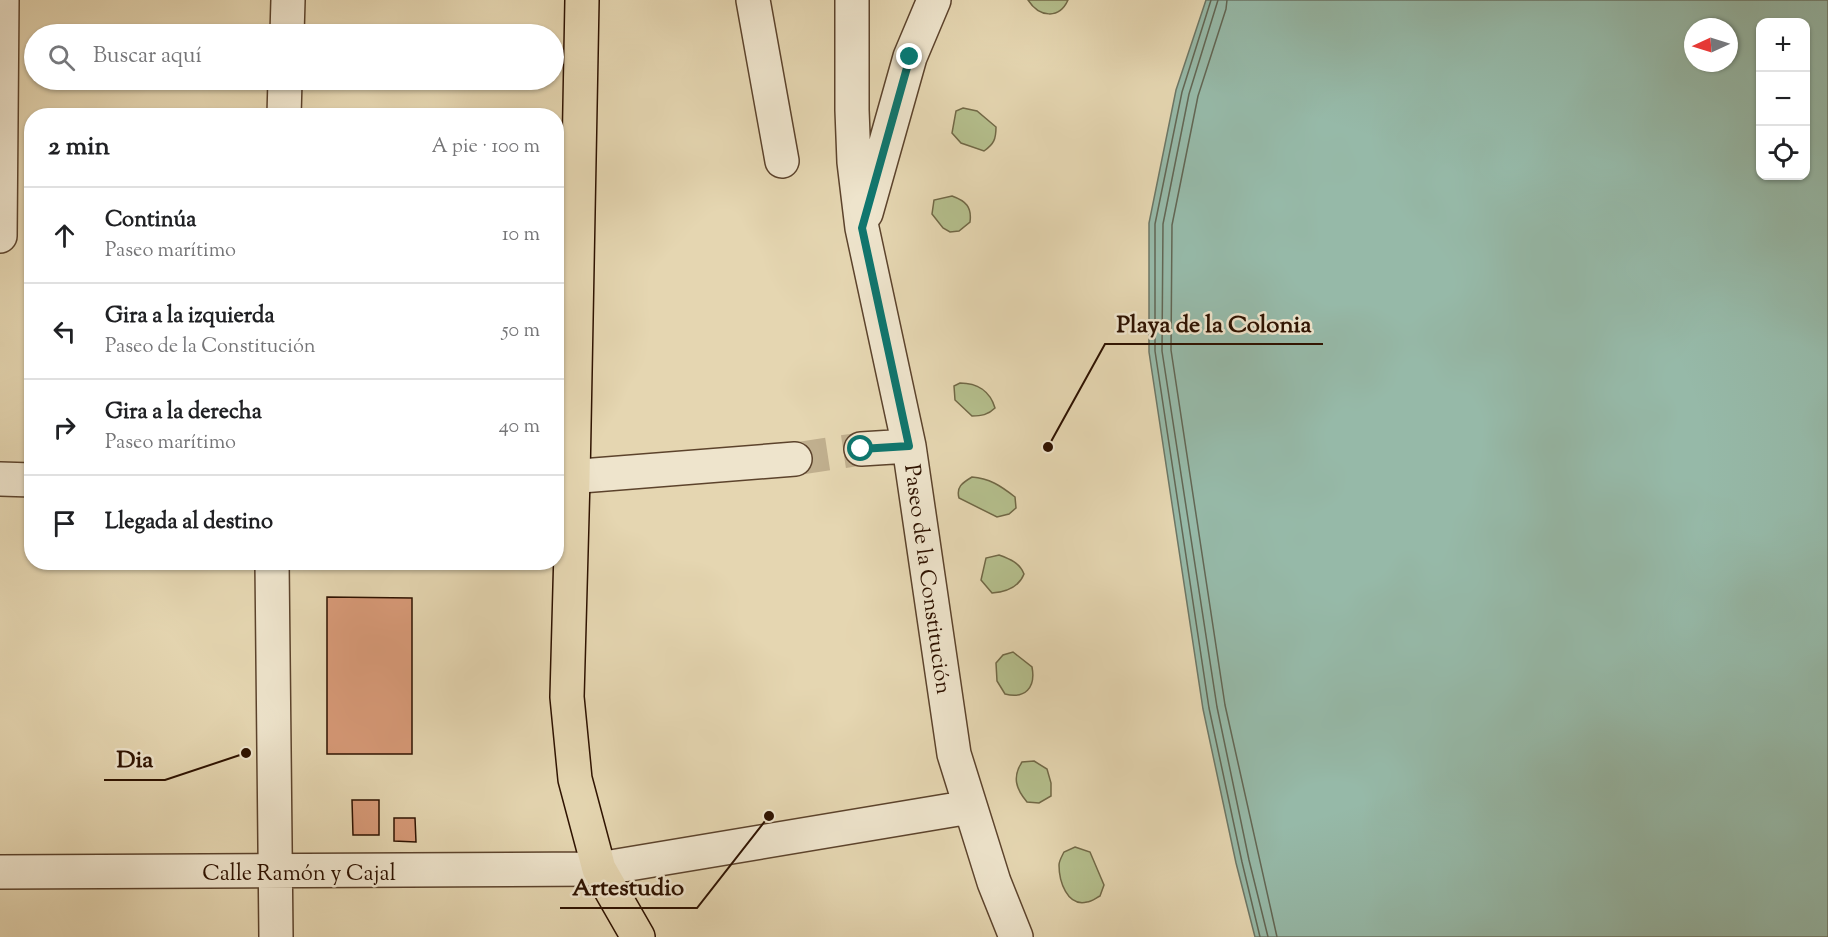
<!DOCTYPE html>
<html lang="es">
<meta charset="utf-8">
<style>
:root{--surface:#fff;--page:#f2f2f2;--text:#202124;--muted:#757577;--line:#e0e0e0}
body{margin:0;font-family:"Sorts Mill Goudy",serif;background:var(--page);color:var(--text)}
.controls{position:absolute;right:18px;top:18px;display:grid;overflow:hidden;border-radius:12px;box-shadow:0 2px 4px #0004}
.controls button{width:54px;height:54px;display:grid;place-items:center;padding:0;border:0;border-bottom:2px solid var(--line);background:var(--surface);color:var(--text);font:30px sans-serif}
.compass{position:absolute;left:1684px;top:18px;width:54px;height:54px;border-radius:50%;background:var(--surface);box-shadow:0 2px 4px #0004;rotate:266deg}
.stop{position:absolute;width:18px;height:18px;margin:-14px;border:4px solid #0f766e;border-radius:50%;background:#fff}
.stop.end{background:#0f766e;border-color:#fff;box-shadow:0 2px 6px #0008}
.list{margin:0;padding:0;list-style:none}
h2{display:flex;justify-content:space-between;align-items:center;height:78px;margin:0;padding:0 24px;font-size:26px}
h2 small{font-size:20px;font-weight:400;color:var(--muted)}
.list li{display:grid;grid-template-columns:39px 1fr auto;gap:18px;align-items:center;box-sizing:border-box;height:96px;padding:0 24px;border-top:2px solid var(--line)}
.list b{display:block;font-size:22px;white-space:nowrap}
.list p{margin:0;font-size:20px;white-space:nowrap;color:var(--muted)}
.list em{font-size:20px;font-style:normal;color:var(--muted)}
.icon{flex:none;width:33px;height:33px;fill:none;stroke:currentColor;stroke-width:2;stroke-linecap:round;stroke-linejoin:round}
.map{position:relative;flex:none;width:1828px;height:937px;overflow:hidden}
.search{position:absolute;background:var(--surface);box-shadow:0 2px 4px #0004;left:24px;top:24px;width:540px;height:66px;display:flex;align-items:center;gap:15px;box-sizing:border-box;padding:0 21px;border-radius:33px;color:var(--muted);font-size:22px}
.panel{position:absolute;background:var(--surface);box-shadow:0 2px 4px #0004;left:24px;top:108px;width:540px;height:462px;border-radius:24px}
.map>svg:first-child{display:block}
.green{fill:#b4be8c;stroke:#716846;stroke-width:1.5}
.water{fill:#96b9a8;stroke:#6c7665;stroke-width:1.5;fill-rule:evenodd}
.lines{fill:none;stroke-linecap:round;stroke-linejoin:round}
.shore{stroke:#626654;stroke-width:1.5}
.building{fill:#d79977;stroke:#2e1200;stroke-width:1.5}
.minor-tunnel{stroke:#c0af8e;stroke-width:33;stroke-dasharray:33 16;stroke-linecap:butt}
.minor-casing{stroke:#5c432c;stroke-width:36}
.major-casing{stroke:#2e1200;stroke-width:36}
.minor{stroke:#eee4cc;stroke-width:33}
.major{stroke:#e5d6b1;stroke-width:33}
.route{stroke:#0f766e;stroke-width:8}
.labels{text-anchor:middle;stroke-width:5;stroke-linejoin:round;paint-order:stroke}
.street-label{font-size:22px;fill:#2e1200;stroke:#eee4cc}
.leader{fill:none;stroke:#2e1200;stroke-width:2}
.callout-dot{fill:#2e1200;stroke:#eee4cc;stroke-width:2}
.callout-label{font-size:24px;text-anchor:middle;font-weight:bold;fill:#2e1200;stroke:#eee4cc;stroke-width:5;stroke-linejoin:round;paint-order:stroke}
</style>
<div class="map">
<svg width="1828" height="937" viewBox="0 0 1828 937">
<rect width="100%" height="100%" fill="#e5d6b1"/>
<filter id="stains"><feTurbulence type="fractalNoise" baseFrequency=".00333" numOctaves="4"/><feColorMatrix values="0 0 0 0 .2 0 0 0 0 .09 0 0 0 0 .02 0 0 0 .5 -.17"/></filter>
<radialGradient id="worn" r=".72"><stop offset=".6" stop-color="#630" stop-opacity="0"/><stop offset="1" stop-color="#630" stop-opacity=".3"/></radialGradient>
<path class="green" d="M1028,0H1068C1059,20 1039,17 1028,0Z
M963,108L977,111L996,127C996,139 994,144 984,151L961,143L952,133L956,111Z
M952,196C966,201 972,207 970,222L959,231L950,232L943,228L932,214L934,200Z
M960,383C977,383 990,391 995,408C988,415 981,416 972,416L955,400L954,386Z
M972,477C989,478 1001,486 1015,497L1016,508L1009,514L997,517L959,498C956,487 962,483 972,477Z
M999,555C1010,559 1020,563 1024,574C1019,587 1005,592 992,593L981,580L986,558Z
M1013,652L1032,667C1036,688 1025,699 1005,694L997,681L996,663L1003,655Z
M1034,761L1047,769L1051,783V796L1039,803L1027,802C1016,789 1012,777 1022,762Z
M1075,847L1090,852L1104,885L1100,896C1096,898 1091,902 1087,902C1067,907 1059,881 1059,865C1059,861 1062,856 1064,852Z"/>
<path class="water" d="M1206,0H1828V937H1255L1236,863L1203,709L1149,352V223L1176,90ZM1760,22H1806V176H1760ZM1693,27H1729V63H1693Z"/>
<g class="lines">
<path class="shore" d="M1211,0L1182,92L1155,224V351L1209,708L1242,862L1260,937
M1218,0L1189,94L1163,224L1162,351L1217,707L1249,860L1268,937
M1227,0L1226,9L1198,96L1172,225L1171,350L1225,705L1277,937"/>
</g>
<path class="building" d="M327,597L412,598V754H327Z
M352,800H379V835H353Z
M394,818H415L416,842L394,841Z"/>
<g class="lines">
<path class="minor-tunnel" d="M795,459L861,449"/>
<defs>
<path id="minor" d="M753,0L782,161
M852,0V110L854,162L862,228L909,446L954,754L994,882L1016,937
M287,34L288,0
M284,116L285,80
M866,213L910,57L934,0
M0,236L2,0
M861,449L909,446
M556,478L795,459
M0,479L32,480
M272,562L276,937
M0,872L599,869L970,807"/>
<path id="major" d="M582,0L573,478L567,697L575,779L599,869L638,937"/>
</defs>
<use href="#minor" class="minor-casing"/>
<use href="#major" class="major-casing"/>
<use href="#minor" class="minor"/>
<use href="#major" class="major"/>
</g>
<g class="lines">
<path class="route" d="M861,449L909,446L862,228L910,57"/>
</g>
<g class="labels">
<g class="street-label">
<text transform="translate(929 579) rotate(82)" y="8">Paseo de la Constitución</text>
<text x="299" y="880">Calle Ramón y Cajal</text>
</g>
</g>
<path class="leader" d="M1048 447L1105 344H1323M246 753L165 780H104M769 816L697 908H560"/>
<g class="callout-dot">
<circle cx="1048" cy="447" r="6"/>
<circle cx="246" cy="753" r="6"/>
<circle cx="769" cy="816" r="6"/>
</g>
<g class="callout-label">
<text x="1214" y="332">Playa de la Colonia</text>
<text x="135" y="767">Dia</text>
<text x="628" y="895">Artestudio</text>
</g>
<rect width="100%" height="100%" filter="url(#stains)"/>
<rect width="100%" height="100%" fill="url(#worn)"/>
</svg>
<div class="controls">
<button>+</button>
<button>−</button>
<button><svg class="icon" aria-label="locate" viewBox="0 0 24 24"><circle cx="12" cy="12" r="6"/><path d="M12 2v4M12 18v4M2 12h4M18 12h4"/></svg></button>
</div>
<svg class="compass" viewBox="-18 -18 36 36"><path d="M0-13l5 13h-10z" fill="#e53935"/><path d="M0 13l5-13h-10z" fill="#757577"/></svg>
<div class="stop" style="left:861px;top:449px"></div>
<div class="stop end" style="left:910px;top:57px"></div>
<div class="search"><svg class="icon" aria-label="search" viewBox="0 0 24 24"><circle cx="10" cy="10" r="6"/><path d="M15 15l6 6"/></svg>Buscar aquí</div>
<section class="panel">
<h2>2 min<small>A pie · 100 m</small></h2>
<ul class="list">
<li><svg class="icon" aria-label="ahead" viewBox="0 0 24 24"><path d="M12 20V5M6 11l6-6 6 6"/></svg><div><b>Continúa</b><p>Paseo marítimo</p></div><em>10 m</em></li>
<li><svg class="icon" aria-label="left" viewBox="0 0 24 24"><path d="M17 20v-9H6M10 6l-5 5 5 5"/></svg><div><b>Gira a la izquierda</b><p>Paseo de la Constitución</p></div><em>50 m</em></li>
<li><svg class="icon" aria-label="right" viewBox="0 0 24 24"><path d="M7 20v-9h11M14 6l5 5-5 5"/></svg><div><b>Gira a la derecha</b><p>Paseo marítimo</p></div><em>40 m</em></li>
<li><svg class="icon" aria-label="arrive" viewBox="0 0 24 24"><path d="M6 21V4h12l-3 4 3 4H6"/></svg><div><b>Llegada al destino</b></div></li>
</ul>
</section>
</div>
